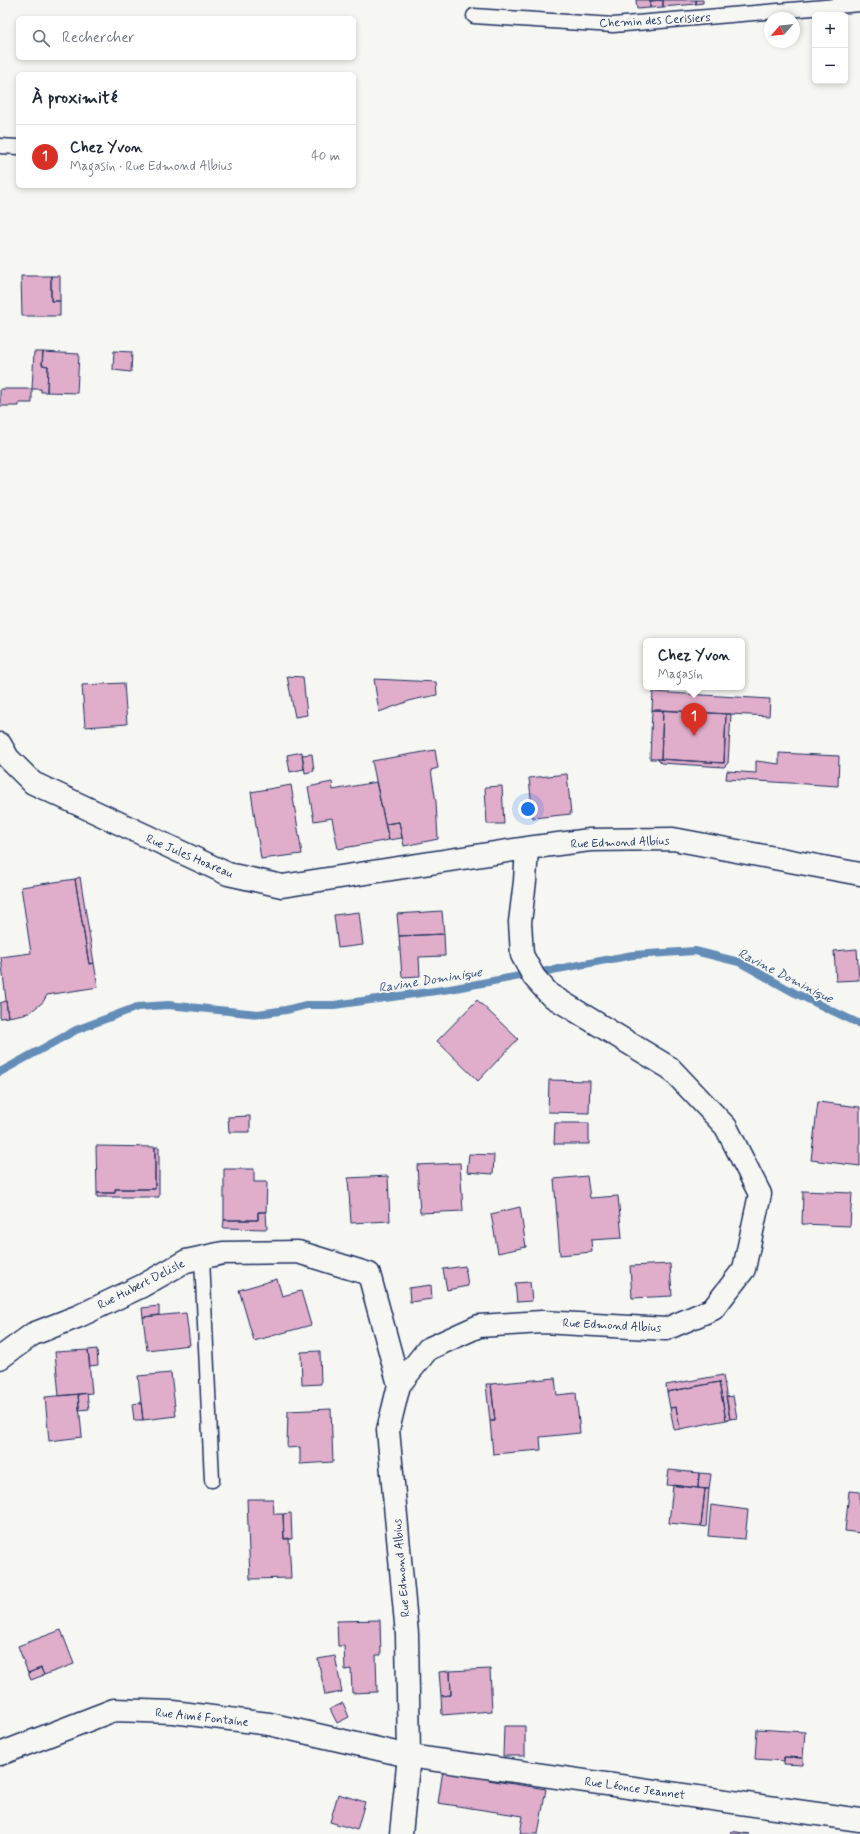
<!DOCTYPE html>
<html lang="fr">
<meta charset="utf-8">
<style>
:root{--surface:#fff;--page:#f2f2f3;--text:#1f2937;--muted:#747a83;--line:#e0e1e3;--accent:#d93025}
body{margin:0;font-family:Mynerve,sans-serif;background:var(--page);color:var(--text)}
.controls{position:absolute;right:12px;top:12px;display:grid;overflow:hidden;border-radius:6px;box-shadow:0 2px 6px #0003}
.controls button{width:36px;height:36px;display:grid;place-items:center;padding:0;border:0;border-bottom:1px solid var(--line);background:var(--surface);color:var(--text);font:20px sans-serif}
.compass{position:absolute;left:764px;top:12px;width:36px;height:36px;border-radius:50%;background:var(--surface);box-shadow:0 2px 6px #0003;rotate:242deg}
.you{position:absolute;left:528px;top:809px;width:14px;height:14px;margin:-10px;border:3px solid #fff;border-radius:50%;background:#1a73e8;box-shadow:0 0 0 6px #1a73e833}
.badge{display:grid;place-items:center;width:26px;height:26px;border-radius:50%;background:var(--accent);color:#fff;font-size:13px;font-weight:700}
.pin{position:absolute;translate:-50% -33px;filter:drop-shadow(0 1px 2px #0008)}
.pin::after{content:'';position:absolute;top:21px;width:14px;height:12px;background:inherit;clip-path:polygon(0 0,100% 0,50% 100%)}
.popup{position:absolute;left:643px;top:638px;width:102px;height:52px;box-sizing:border-box;display:grid;place-content:center;border-radius:6px;background:var(--surface);filter:drop-shadow(0 1px 3px #0005);font-size:13px;white-space:nowrap;color:var(--muted)}
.popup b{font-size:15px;color:var(--text)}
.popup::after{content:'';position:absolute;left:50%;top:100%;margin-left:-8px;border:8px solid transparent;border-top-color:var(--surface)}
.list{margin:0;padding:0;list-style:none}
h2{display:flex;justify-content:space-between;align-items:center;height:52px;margin:0;padding:0 16px;font-size:17px}
h2 small{font-size:13px;font-weight:400;color:var(--muted)}
.list li{display:grid;grid-template-columns:26px 1fr auto;gap:12px;align-items:center;box-sizing:border-box;height:64px;padding:0 16px;border-top:1px solid var(--line)}
.list b{display:block;font-size:15px;white-space:nowrap}
.list p{margin:0;font-size:13px;white-space:nowrap;color:var(--muted)}
.list em{font-size:13px;font-style:normal;color:var(--muted)}
.icon{flex:none;width:22px;height:22px;fill:none;stroke:currentColor;stroke-width:2;stroke-linecap:round;stroke-linejoin:round}
.map{position:relative;flex:none;width:860px;height:1834px;overflow:hidden}
.search{position:absolute;background:var(--surface);box-shadow:0 2px 6px #0003;left:16px;top:16px;width:340px;height:44px;display:flex;align-items:center;gap:10px;box-sizing:border-box;padding:0 14px;border-radius:6px;color:var(--muted);font-size:15px}
.panel{position:absolute;background:var(--surface);box-shadow:0 2px 6px #0003;left:16px;top:72px;width:340px;height:116px;border-radius:6px}
.map>svg:first-child{display:block}
.lines{fill:none;stroke-linecap:round;stroke-linejoin:round}
.stream{stroke:#648db7;stroke-width:8}
.building{fill:#e0adcb;stroke:#1b2f5e}
.service-casing{stroke:#1b2f5e;stroke-width:17}
.minor-casing{stroke:#1b2f5e;stroke-width:25}
.secondary-casing{stroke:#1b2f5e;stroke-width:25}
.service{stroke:#f6f6f2;stroke-width:14}
.minor{stroke:#f6f6f2;stroke-width:22}
.secondary{stroke:#f6f6f2;stroke-width:22}
.labels{text-anchor:middle;stroke-width:3.5;stroke-linejoin:round;paint-order:stroke}
.street-label{font-size:12px;fill:#1b2f5e;stroke:#f6f6f2}
.water-label{font-size:13px;font-style:italic;fill:#395683;stroke:#f6f6f2}
</style>
<div class="map">
<svg width="860" height="1834" viewBox="0 0 860 1834">
<rect width="100%" height="100%" fill="#f6f6f2"/>
<filter id="ink" filterUnits="userSpaceOnUse"><feTurbulence type="fractalNoise" baseFrequency=".025" numOctaves="2"/><feDisplacementMap in="SourceGraphic" scale="8" xChannelSelector="R" yChannelSelector="G"/><feConvolveMatrix kernelMatrix="1 2 1 2 8 2 1 2 1" color-interpolation-filters="sRGB"/></filter>
<g filter="url(#ink)">
<g class="lines">
<path class="stream" d="M0,1072L76,1030L137,1007L168,1005L258,1014L286,1010L306,1005H334L450,989L633,955L695,951L739,962L795,993L860,1024"/>
</g>
<path class="building" d="M636,0H662L650,1V8L637,9Z
M663,0H696V4L663,7Z
M663,0V7L650,8V1Z
M696,0H703V3L696,4Z
M21,276H51V301H60V316H22Z
M51,276H60V301H51Z
M114,351L132,352L131,372L113,370Z
M34,352H43L42,365L48,366L47,392H41V389H32Z
M43,352L79,354L77,393L47,392L48,366L42,365Z
M0,389H32V403H19V406H0Z
M287,676L303,677L307,715L295,717Z
M374,679L436,682L437,695L412,700L379,712Z
M124,683L127,724L85,727L82,685Z
M653,692L770,699L769,716L652,710Z
M652,710H663L661,759H650Z
M663,710L726,714L724,763L661,759Z
M726,714H731L728,763L724,767L661,763L657,759L724,763Z
M435,750L438,768L431,770L436,802L438,839L404,846L399,822L385,824L372,761Z
M302,752L304,769L290,772L287,755Z
M779,753L839,756L838,786L726,779L727,771L756,773V761L779,764Z
M312,754L314,771L305,773L302,755Z
M567,774L571,814L533,818L529,778Z
M332,782L333,790L376,782L389,840L338,849L332,818L314,821L308,787Z
M291,785L302,854L261,859L251,792Z
M502,786L504,824H487L485,787Z
M399,822L402,838L389,840L385,824Z
M80,877L94,963L89,964L75,879Z
M75,879L89,964L94,963L98,987L47,995L43,1002L29,1013L8,1017L1,957L31,953L21,887Z
M442,911L444,934L399,936L397,914Z
M359,912L363,945L338,948L334,915Z
M444,934L445,956L419,957L420,976L402,977L399,936Z
M857,949L859,980L836,981L834,951Z
M477,1000L518,1039L478,1081L437,1041Z
M6,1001L8,1017L0,1018V1003Z
M549,1080L590,1081L589,1113L548,1112Z
M818,1102L860,1107V1166L811,1160Z
M250,1116V1132H229L228,1117Z
M555,1123H589V1144H554Z
M96,1146L155,1147V1189H115V1193H97Z
M155,1147H159V1197H97V1193H115V1189H155Z
M469,1154L494,1155L493,1174L467,1172Z
M460,1163L463,1211L420,1213L417,1165Z
M224,1169H254V1182H267L266,1212H258V1220H224Z
M388,1176L390,1221L351,1223L348,1178Z
M587,1176L590,1198L618,1196L622,1238L591,1240L592,1252L560,1255L554,1179Z
M803,1191L852,1193L850,1226L802,1224Z
M520,1207L526,1247L498,1253L491,1214Z
M258,1212H266L267,1229L223,1228L224,1220H258Z
M670,1264L672,1296L632,1298L630,1266Z
M465,1266L468,1286L447,1290L443,1269Z
M277,1279L282,1296L301,1291L311,1325L254,1341L239,1290Z
M530,1282L532,1301L517,1302L515,1283Z
M431,1285L432,1299L410,1302L409,1288Z
M159,1306V1315L143,1317L142,1308Z
M186,1313L190,1345L147,1350L143,1317Z
M97,1349L98,1365L90,1366L88,1350Z
M88,1350L92,1393L59,1396L55,1352Z
M320,1351L321,1384L302,1385L301,1352Z
M171,1373L176,1416L143,1420L138,1376Z
M723,1375L730,1419L726,1420L719,1382L667,1392L666,1385Z
M555,1378L557,1395L576,1393L580,1433L540,1437L541,1450L493,1454L490,1421H495L491,1384Z
M719,1382L726,1420L680,1429L676,1407L670,1408L667,1392Z
M486,1384H491L495,1421H490Z
M87,1393L89,1409L79,1410L78,1394Z
M78,1394L82,1437L49,1441L45,1397Z
M733,1396L737,1418L730,1419L726,1397Z
M141,1403L143,1420H134L132,1404Z
M676,1407L680,1429L674,1430L670,1408Z
M331,1409L333,1462L300,1464V1447L287,1448L288,1411Z
M669,1470L699,1473L698,1488L667,1485Z
M699,1473L711,1474L709,1489L698,1488Z
M673,1485L705,1489L701,1526L669,1523Z
M705,1489H709L706,1527L701,1526Z
M849,1491L860,1492V1533L845,1531Z
M247,1499H273L274,1514H283L284,1539L289,1538L291,1578L250,1579Z
M711,1505L748,1510L745,1539L708,1536Z
M291,1513L292,1539H284L283,1514Z
M380,1620L381,1655H376L377,1692L352,1693L351,1669L345,1670L344,1646H338L337,1621Z
M61,1630L74,1664L44,1675L41,1668L28,1673L18,1646Z
M335,1656L342,1692L325,1695L318,1659Z
M41,1668L44,1675L31,1680L28,1673Z
M490,1669L492,1711L442,1715L441,1696L451,1695L450,1671Z
M450,1671L451,1695L441,1696L439,1672Z
M343,1703L349,1717L337,1723L330,1709Z
M504,1726H525V1756H503Z
M757,1729L805,1732L803,1758L784,1757V1761L755,1759Z
M784,1757L803,1758V1765L784,1764Z
M443,1770L488,1778V1780L546,1789L538,1834H520L523,1816L438,1803Z
M338,1794L365,1802L357,1830L330,1822Z
M731,1831L749,1834H730Z"/>
<g class="lines">
<defs>
<path id="service" d="M474,16L613,25L860,4
M0,146L18,147
M202,1258L212,1480"/>
<path id="minor" d="M0,1358L33,1334L79,1316L142,1286L186,1261L223,1253L298,1252L369,1274L399,1385
M0,1754L114,1710L173,1712L269,1724L409,1756L860,1820"/>
<path id="secondary" d="M0,744L8,758L33,783L228,874L282,886L527,848L590,840L673,839L860,874
M401,1834L409,1756L407,1634L388,1430L399,1385L428,1349L479,1326L542,1322L666,1329L713,1309L744,1269L760,1194L726,1127L670,1068L550,995L534,977L522,955L520,922L525,881L527,848"/>
</defs>
<use href="#service" class="service-casing"/>
<use href="#minor" class="minor-casing"/>
<use href="#secondary" class="secondary-casing"/>
<use href="#service" class="service"/>
<use href="#minor" class="minor"/>
<use href="#secondary" class="secondary"/>
</g>
</g>
<g class="labels">
<g class="street-label">
<text transform="translate(655 20) rotate(-3)" y="4">Chemin des Cerisiers</text>
<text transform="translate(620 842) rotate(-2)" y="4">Rue Edmond Albius</text>
<text transform="translate(190 856) rotate(23)" y="4">Rue Jules Hoareau</text>
<text transform="translate(141 1284) rotate(-27)" y="4">Rue Hubert Delisle</text>
<text transform="translate(612 1325) rotate(3)" y="4">Rue Edmond Albius</text>
<text transform="translate(401 1568) rotate(-95)" y="4">Rue Edmond Albius</text>
<text transform="translate(202 1717) rotate(6)" y="4">Rue Aimé Fontaine</text>
<text transform="translate(635 1788) rotate(8)" y="4">Rue Léonce Jeannet</text>
</g>
<g class="water-label">
<text transform="translate(786 975) rotate(27)" y="5">Ravine Dominique</text>
<text transform="translate(430 979) rotate(-9)" y="5">Ravine Dominique</text>
</g>
</g>
</svg>
<div class="controls">
<button>+</button>
<button>−</button>
</div>
<svg class="compass" viewBox="-18 -18 36 36"><path d="M0-13l5 13h-10z" fill="#e53935"/><path d="M0 13l5-13h-10z" fill="#747a83"/></svg>
<div class="you"></div>
<div class="pin badge" style="left:694px;top:736px">1</div>
<div class="popup"><b>Chez Yvon</b>Magasin</div>
<div class="search"><svg class="icon" aria-label="search" viewBox="0 0 24 24"><circle cx="10" cy="10" r="6"/><path d="M15 15l6 6"/></svg>Rechercher</div>
<section class="panel">
<h2>À proximité<small></small></h2>
<ul class="list">
<li><span class="badge">1</span><div><b>Chez Yvon</b><p>Magasin · Rue Edmond Albius</p></div><em>40 m</em></li>
</ul>
</section>
</div>
